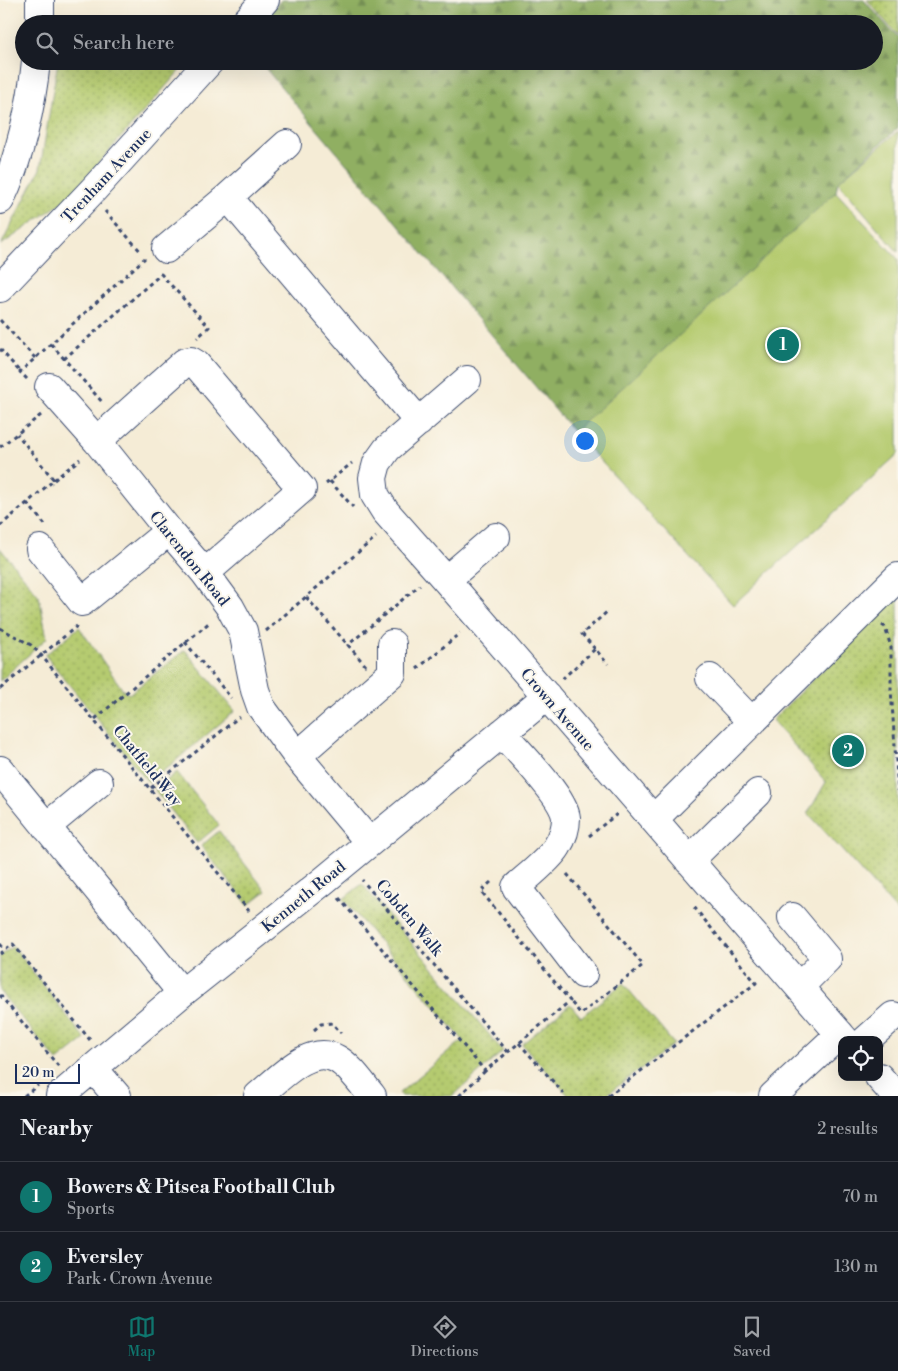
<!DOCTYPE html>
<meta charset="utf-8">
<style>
:root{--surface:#171b24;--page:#20242c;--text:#f1f3f6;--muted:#9ea1a6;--line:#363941;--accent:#0f766e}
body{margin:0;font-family:"Libre Bodoni",serif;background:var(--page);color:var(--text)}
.controls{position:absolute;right:15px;bottom:15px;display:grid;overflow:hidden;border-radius:10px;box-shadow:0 5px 20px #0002}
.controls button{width:45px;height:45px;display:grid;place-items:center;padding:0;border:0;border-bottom:1px solid var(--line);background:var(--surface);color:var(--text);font:25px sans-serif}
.scale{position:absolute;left:15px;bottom:12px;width:65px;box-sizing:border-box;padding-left:5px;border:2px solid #1b2f5e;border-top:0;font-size:14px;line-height:18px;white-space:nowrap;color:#1b2f5e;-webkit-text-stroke:4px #fbf7ec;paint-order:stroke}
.you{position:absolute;left:584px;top:440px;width:18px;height:18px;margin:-12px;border:4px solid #fff;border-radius:50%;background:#1a73e8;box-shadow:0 0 0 8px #1a73e833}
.badge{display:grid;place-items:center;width:32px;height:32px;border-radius:50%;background:var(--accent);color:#fff;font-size:16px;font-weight:700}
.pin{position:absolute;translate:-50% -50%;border:2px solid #fff;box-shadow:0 1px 5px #0006}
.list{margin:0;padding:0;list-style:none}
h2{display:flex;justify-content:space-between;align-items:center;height:65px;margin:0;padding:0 20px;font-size:21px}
h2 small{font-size:16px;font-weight:400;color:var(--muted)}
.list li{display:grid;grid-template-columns:32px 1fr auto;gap:15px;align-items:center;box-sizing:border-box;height:70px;padding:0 20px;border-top:1px solid var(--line)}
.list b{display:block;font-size:19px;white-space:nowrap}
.list p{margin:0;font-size:16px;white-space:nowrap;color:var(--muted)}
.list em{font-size:16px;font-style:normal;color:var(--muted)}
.icon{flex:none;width:28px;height:28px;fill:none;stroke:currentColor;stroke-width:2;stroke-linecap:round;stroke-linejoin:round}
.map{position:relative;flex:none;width:898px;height:1096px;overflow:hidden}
.search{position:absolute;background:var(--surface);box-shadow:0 5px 20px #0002;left:15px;right:15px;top:15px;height:55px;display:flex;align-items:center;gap:12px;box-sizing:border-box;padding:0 18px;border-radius:28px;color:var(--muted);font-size:19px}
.sheet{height:205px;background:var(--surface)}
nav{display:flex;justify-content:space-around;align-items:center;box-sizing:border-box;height:70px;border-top:1px solid var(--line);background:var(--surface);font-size:14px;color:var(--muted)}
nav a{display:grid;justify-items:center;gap:2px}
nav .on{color:var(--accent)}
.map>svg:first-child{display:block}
.grass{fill:url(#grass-dots);stroke:#687d67}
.forest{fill:url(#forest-firs);stroke:#566f60}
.garden{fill:#b5cb70;stroke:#687d67}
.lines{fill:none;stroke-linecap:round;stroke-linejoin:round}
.minor-casing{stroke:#3c4b70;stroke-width:30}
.path{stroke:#3c4b70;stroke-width:3;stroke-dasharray:4 4;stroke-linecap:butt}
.minor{stroke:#fff;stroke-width:28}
.labels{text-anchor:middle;stroke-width:4;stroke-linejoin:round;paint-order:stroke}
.street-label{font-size:16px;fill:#1b2f5e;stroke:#fbf7ec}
</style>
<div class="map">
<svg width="898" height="1096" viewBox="0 0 898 1096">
<defs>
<pattern id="grass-dots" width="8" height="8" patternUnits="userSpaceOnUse" patternTransform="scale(1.25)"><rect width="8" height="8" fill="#b5cb70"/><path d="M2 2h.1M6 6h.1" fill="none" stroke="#92a55f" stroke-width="1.8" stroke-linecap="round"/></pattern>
<pattern id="forest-firs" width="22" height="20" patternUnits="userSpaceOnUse" patternTransform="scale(1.25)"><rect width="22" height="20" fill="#90af62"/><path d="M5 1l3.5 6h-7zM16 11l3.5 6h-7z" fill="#758f54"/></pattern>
</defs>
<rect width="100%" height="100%" fill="#fbf7ec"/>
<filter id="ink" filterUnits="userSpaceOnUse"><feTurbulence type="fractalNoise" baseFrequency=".02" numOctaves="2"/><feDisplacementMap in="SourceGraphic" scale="10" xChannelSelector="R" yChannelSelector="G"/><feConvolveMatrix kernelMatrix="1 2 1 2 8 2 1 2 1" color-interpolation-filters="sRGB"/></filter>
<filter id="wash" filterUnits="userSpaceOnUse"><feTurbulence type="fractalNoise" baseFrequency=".0096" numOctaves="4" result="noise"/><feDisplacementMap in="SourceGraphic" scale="20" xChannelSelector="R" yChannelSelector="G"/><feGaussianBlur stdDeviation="1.12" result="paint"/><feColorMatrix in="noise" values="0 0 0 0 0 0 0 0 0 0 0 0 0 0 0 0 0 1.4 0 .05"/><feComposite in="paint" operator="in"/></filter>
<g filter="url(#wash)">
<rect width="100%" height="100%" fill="#f5ecd6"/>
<path class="grass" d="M867,0H898V36Z
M58,61H188L67,199L1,245L40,169Z
M0,548L39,596L47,638L0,681Z
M898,595V912L808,813L826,782L772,720Z
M79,627L123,690L129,694L185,650L235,711L149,783L45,655Z
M177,772L219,825L197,843L155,790Z
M219,831L266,891L248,905L201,846Z
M362,884L503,1051L453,1096H402L399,1093L463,1040L343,899Z
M13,946L85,1039L57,1061L0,992V956Z
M623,983L674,1044L605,1096H569L522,1044L570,1004L581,1017Z"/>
<path class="forest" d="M281,0H864L898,38V128L838,182L836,192L574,432L259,61H874V24H258Z"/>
<path class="garden" d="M898,131V252L838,182Z
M836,192L898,259V454L733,605L574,432Z"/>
</g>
<g filter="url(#ink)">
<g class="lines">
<defs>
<path id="minor" d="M40,0V24
M244,24L265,0
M228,197L419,422
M0,200C19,161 32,104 36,61
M166,249L228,197L287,144
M0,288L94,189L210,61
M467,380L387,449L377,463L373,478L375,495L385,511L446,580L845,1040
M49,387L97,441L169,531L205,573L230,607L243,631L255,690L261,707L297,756L369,842
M97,441L185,362L191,361L196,364L302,489L205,573
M40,549L82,602L169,531
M446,580L496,537
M710,678L752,722
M502,733C517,750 564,797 566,818C566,828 562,839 557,847C550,859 527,877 516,887L583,974
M297,756L392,673V644
M0,770L182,993
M654,819L898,577
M46,827L99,783
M689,861L758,793
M792,917L827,959L799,987
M866,1040L893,1016
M93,1068L117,1096
M879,1077L893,1093
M60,1096L182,993L322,882L547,696
M258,1096C278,1080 310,1043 337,1059C351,1067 362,1084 372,1096
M773,1096L840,1034"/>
</defs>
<use href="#minor" class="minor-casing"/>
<path class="path" d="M105,211L142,253
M0,320L35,358
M51,344L103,403
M0,349L20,372
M64,359L161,274L209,327L197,338
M27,379L20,372L145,258
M0,447L41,415
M54,480L80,459
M330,481L353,507
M326,484L352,463
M27,503L46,526
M0,526L54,480L17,434
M306,597L348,645
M882,625L885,627L891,647V689L898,791
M0,628L31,645L41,655L249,911
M266,631L376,537
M185,642L231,698
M595,649L582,634L608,611
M366,666L348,645L420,585
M417,669L460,633
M562,679L595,649L608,664
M0,689L77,626
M95,719L211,621
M151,788L239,717
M589,836L617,814
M567,874L643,965L581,1014L570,1001
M491,882L481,891L570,1001L508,1052
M339,898L485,1071L508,1052L362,880
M0,944L5,950
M0,954L13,944L90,1040
M0,995L59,1067
M314,1030L321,1024L332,1023L341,1033
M519,1043L566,1096
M24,1096L38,1085
M459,1096L485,1071
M608,1096L756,983L694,907"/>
<use href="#minor" class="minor"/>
</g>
</g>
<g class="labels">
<g class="street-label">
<text transform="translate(106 175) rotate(-47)" y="6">Trenham Avenue</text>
<text transform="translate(190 558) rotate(51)" y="6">Clarendon Road</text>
<text transform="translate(558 709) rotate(49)" y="6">Crown Avenue</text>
<text transform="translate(148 765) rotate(51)" y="6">Chatfield Way</text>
<text transform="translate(303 896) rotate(-39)" y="6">Kenneth Road</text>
<text transform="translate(410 917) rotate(50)" y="6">Cobden Walk</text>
</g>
</g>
</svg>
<div class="controls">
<button><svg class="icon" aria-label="locate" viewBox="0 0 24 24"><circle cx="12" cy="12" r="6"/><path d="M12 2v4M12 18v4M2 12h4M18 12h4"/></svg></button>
</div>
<div class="scale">20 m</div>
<div class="you"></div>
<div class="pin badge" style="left:783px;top:345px">1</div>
<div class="pin badge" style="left:848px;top:751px">2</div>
<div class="search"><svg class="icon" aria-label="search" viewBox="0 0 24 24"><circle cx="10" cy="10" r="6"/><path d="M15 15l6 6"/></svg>Search here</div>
</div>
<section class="sheet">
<h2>Nearby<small>2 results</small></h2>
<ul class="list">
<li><span class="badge">1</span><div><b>Bowers &amp; Pitsea Football Club</b><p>Sports</p></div><em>70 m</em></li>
<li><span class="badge">2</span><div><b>Eversley</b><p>Park · Crown Avenue</p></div><em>130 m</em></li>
</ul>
</section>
<nav>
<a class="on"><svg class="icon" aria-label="map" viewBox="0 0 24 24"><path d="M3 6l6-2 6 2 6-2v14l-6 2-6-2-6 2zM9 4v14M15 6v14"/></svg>Map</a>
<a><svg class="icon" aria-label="directions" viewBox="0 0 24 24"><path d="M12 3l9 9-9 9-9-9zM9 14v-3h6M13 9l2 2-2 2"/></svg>Directions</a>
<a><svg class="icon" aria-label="saved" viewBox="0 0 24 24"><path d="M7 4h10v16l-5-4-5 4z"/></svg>Saved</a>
</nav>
